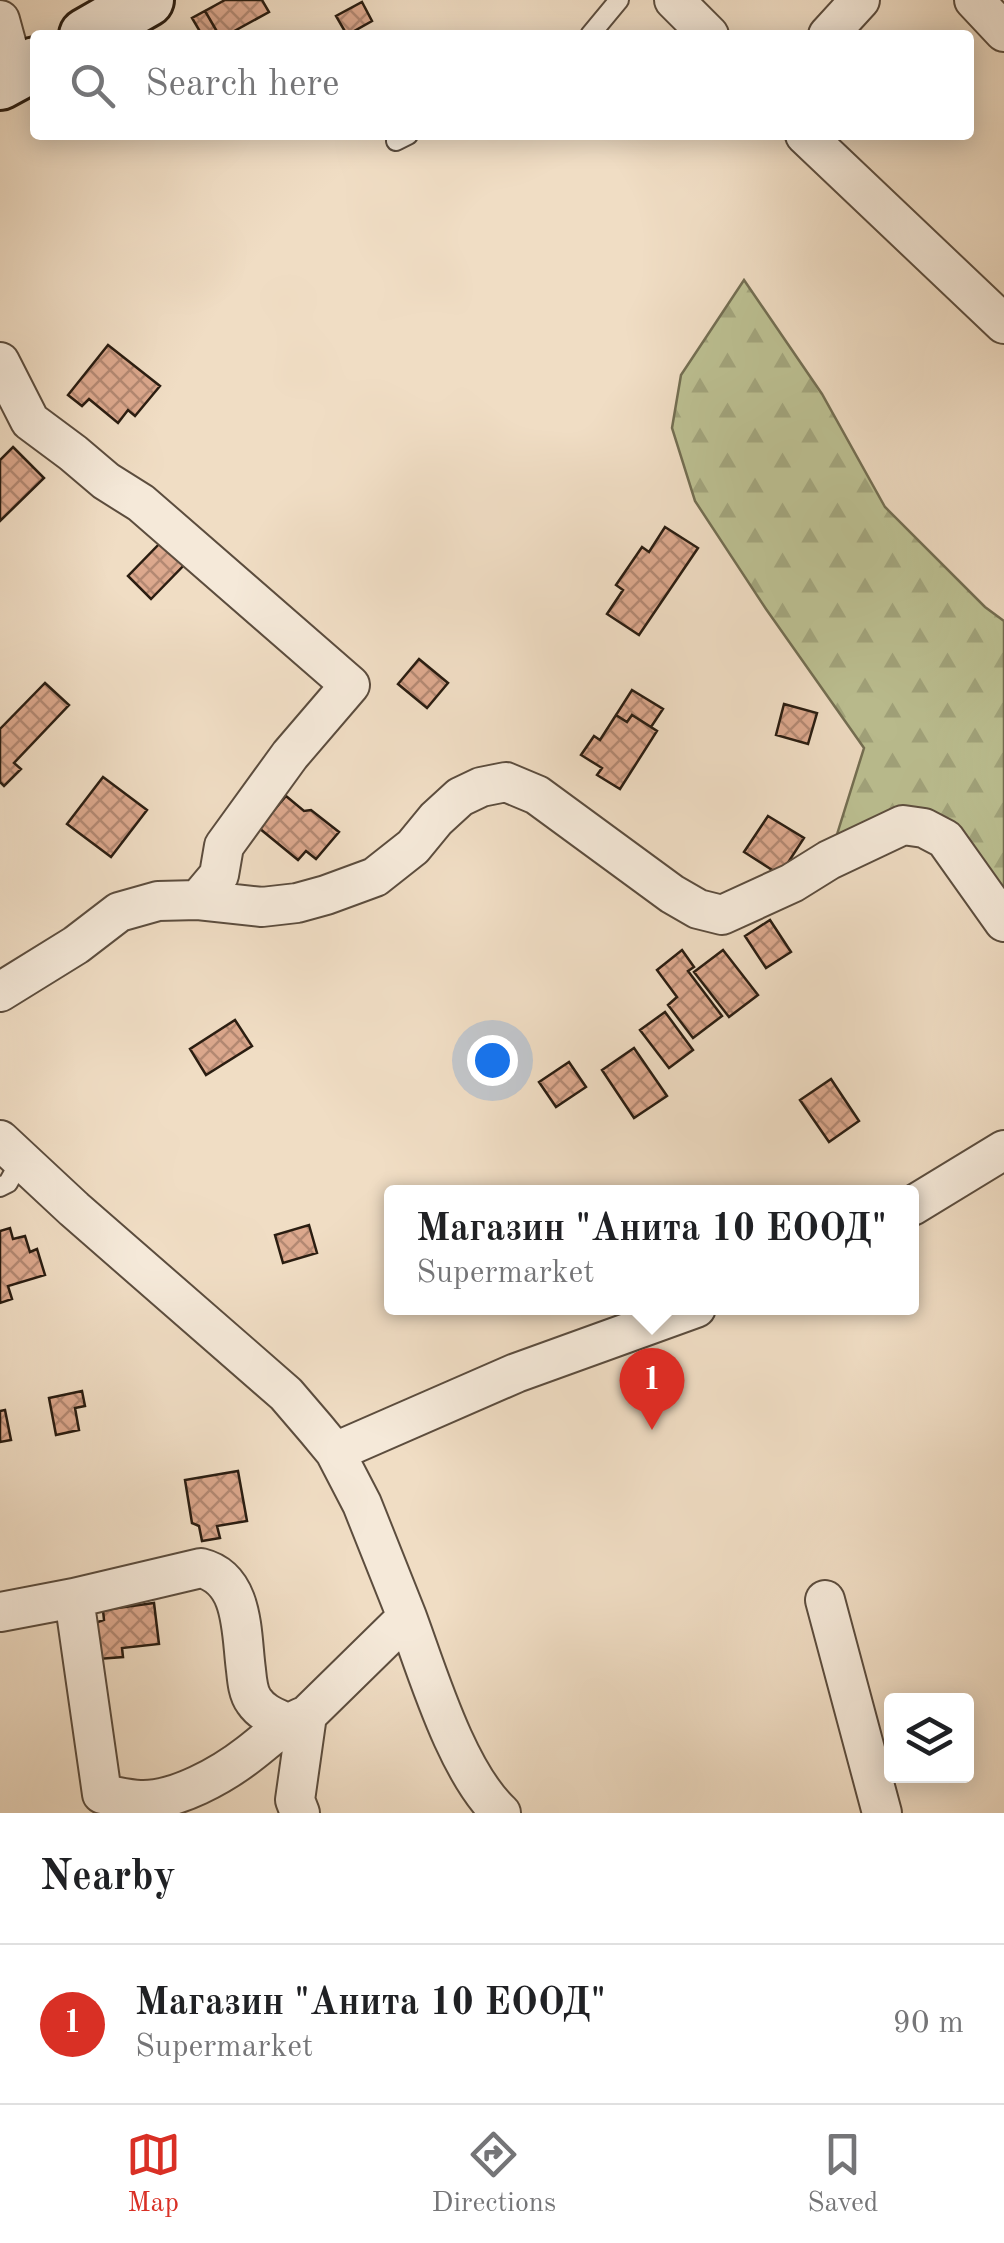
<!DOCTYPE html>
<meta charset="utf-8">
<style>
:root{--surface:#fff;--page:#f6f6f6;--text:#202124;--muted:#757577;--line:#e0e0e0;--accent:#d93025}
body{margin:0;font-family:"Old Standard TT",serif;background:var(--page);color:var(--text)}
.controls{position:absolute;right:30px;bottom:30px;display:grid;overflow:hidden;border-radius:10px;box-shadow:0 5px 25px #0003}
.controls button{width:90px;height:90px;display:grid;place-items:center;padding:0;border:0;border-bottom:2px solid var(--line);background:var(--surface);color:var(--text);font:50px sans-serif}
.you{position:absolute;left:492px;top:1060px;width:35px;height:35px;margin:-25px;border:8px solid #fff;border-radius:50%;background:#1a73e8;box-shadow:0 0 0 15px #1a73e833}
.badge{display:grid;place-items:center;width:65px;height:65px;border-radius:50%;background:var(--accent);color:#fff;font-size:32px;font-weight:700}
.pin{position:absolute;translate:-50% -82px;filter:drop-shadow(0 2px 5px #0008)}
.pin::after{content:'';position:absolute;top:52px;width:35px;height:30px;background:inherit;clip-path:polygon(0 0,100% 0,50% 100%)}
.popup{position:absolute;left:384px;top:1185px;width:535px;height:130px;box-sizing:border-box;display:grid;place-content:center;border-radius:10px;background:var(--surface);filter:drop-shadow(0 2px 8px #0005);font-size:32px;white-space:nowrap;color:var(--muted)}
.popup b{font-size:38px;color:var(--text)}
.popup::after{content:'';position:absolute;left:50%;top:100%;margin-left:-20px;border:20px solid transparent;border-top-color:var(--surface)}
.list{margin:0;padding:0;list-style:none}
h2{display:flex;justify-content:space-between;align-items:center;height:130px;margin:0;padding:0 40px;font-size:42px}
h2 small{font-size:32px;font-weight:400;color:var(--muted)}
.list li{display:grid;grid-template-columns:65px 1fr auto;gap:30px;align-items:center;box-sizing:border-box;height:160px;padding:0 40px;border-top:2px solid var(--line)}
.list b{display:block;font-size:38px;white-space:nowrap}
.list p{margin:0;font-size:32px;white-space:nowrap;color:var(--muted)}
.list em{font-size:32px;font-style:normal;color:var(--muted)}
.icon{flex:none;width:55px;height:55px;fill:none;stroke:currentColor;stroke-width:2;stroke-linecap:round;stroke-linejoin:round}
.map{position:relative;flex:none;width:1004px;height:1813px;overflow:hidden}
.search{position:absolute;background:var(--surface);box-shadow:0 5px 25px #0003;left:30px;right:30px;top:30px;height:110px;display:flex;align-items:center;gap:25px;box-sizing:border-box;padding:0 35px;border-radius:10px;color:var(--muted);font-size:38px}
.sheet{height:290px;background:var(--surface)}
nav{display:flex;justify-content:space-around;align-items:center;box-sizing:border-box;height:140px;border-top:2px solid var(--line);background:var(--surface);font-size:28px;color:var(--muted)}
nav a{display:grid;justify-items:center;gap:5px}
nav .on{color:var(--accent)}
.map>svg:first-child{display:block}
.forest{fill:url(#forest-firs);stroke:#736e52;stroke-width:2.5}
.building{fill:url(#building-cross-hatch);stroke:#2a1d11;stroke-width:2.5}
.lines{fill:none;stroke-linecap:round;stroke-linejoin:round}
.lane-casing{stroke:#5c4d3e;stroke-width:22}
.street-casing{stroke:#5c4d3e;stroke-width:42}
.secondary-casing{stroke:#2a1d11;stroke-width:58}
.lane{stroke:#f5e9d9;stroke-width:18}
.street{stroke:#f5e9d9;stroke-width:38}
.secondary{stroke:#f5e9d9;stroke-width:52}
</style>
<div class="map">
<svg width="1004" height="1813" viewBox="0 0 1004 1813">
<defs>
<pattern id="forest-firs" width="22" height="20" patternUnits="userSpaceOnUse" patternTransform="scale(2.5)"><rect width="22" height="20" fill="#bcc092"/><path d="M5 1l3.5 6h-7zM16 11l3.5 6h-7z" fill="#a2a57d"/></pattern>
<pattern id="building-cross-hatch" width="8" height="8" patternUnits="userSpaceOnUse" patternTransform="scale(2.5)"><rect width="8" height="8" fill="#dca88d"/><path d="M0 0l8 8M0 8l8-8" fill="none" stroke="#b38872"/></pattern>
</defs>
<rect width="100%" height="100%" fill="#f0ddc4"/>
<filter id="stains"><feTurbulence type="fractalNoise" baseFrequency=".002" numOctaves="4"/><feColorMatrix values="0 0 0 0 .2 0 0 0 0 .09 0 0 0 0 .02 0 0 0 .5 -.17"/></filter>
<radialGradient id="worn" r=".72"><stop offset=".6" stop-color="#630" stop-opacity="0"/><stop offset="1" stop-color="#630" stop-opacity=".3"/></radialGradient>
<path class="forest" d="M744,280L822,394L885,507L985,607L1004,621V922L925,828L829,860L864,748L766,609L695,501L672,428L681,375Z"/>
<path class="building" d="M225,0H262L269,12L227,35H219L205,11Z
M362,2L372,21L347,35L336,16Z
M205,11L219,35H202L192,18Z
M108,345L160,386L135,416L128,410L118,423L89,399L82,406L68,395Z
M13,447L44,478L0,521V460Z
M665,527L698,548L639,635L607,614L623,590L616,585L642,547L649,552Z
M165,538L188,561L151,599L128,576Z
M419,659L448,683L427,708L398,684Z
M45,683L69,705L14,763L21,769L4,786L0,782V729Z
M632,690L663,709L651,727L632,715L627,722L616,715Z
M784,704L817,713L808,744L776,735Z
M616,715L627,722L632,715L657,731L620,789L597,775L602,768L581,755L594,736L600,740Z
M103,777L147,810L111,857L67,824Z
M286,796L304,811L311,810L339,832L316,859L306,851L298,860L259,828Z
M768,816L804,838L780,875L744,852Z
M770,920L791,952L766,968L745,936Z
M682,950L694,967L688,971L722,1016L693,1038L668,1005L677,997L657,970Z
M723,950L758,995L729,1017L694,972Z
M665,1012L693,1050L669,1068L640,1030Z
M235,1020L252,1046L206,1075L190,1049Z
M634,1048L667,1096L634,1118L602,1070Z
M569,1062L586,1087L556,1107L539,1082Z
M831,1079L859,1121L829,1142L800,1100Z
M309,1225L317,1253L283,1263L275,1235Z
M10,1228L13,1239L25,1236L30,1252L37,1249L45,1275L8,1286L12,1299L0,1303V1231Z
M82,1391L85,1406L75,1408L79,1430L56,1435L49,1398Z
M5,1410L11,1440L0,1442V1411Z
M238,1471L247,1521L217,1526L220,1538L202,1541L199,1526L192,1523L185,1480Z
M154,1603L159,1644L122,1648L123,1657L98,1659L95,1623L104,1620L103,1610Z"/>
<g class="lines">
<defs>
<path id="lane" d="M590,35L619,0
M396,141L408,135
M0,1187L8,1183L21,1160"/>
<path id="street" d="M674,0L709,35
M974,0L1004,32
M0,20L15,75
M828,35L860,0
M805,135L1004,324
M0,362L30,421L73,453L106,481L141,503L350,685L290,755L224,846L219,875L198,900
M0,992L76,945L119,912L158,901L198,900L262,907L297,903L326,895L375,877L413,847L436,819L460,797L481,787L506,782L537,795L672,894L698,909L722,915L792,883L829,860L903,825L924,828L945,839L1004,922
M0,1140L74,1209L286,1394L316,1429L335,1452L362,1504L407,1617L307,1715
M912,1206L1004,1150
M335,1452L516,1373L696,1308
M825,1600L882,1813
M0,1612L74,1598
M407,1617C428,1674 457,1772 501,1813
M287,1723C274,1717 262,1713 254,1701C248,1693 247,1680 246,1670C241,1634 245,1579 201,1568L74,1598L102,1794C115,1796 129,1800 141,1800C176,1801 222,1775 249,1754C270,1738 281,1725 307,1715L295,1800L300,1813"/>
<path id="secondary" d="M86,35L147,0
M0,83L35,64"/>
</defs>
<use href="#lane" class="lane-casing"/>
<use href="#street" class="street-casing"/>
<use href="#secondary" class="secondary-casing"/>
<use href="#lane" class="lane"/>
<use href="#street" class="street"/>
<use href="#secondary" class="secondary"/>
</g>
<rect width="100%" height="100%" filter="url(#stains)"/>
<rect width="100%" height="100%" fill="url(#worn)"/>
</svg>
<div class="controls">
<button><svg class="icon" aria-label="layers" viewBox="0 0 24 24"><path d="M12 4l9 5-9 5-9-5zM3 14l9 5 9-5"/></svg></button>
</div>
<div class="you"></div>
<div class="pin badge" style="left:652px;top:1430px">1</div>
<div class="popup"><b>Магазин &quot;Анита 10 ЕООД&quot;</b>Supermarket</div>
<div class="search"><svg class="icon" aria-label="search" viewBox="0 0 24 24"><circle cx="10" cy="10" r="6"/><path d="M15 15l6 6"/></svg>Search here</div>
</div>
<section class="sheet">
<h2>Nearby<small></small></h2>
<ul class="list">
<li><span class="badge">1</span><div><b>Магазин &quot;Анита 10 ЕООД&quot;</b><p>Supermarket</p></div><em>90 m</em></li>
</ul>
</section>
<nav>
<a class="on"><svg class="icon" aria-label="map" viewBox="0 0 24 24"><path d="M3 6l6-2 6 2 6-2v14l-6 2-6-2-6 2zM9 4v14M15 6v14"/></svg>Map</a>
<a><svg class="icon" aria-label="directions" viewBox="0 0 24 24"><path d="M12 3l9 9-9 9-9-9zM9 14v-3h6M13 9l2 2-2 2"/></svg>Directions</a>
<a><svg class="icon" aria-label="saved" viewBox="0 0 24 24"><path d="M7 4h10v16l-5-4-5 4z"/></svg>Saved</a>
</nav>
